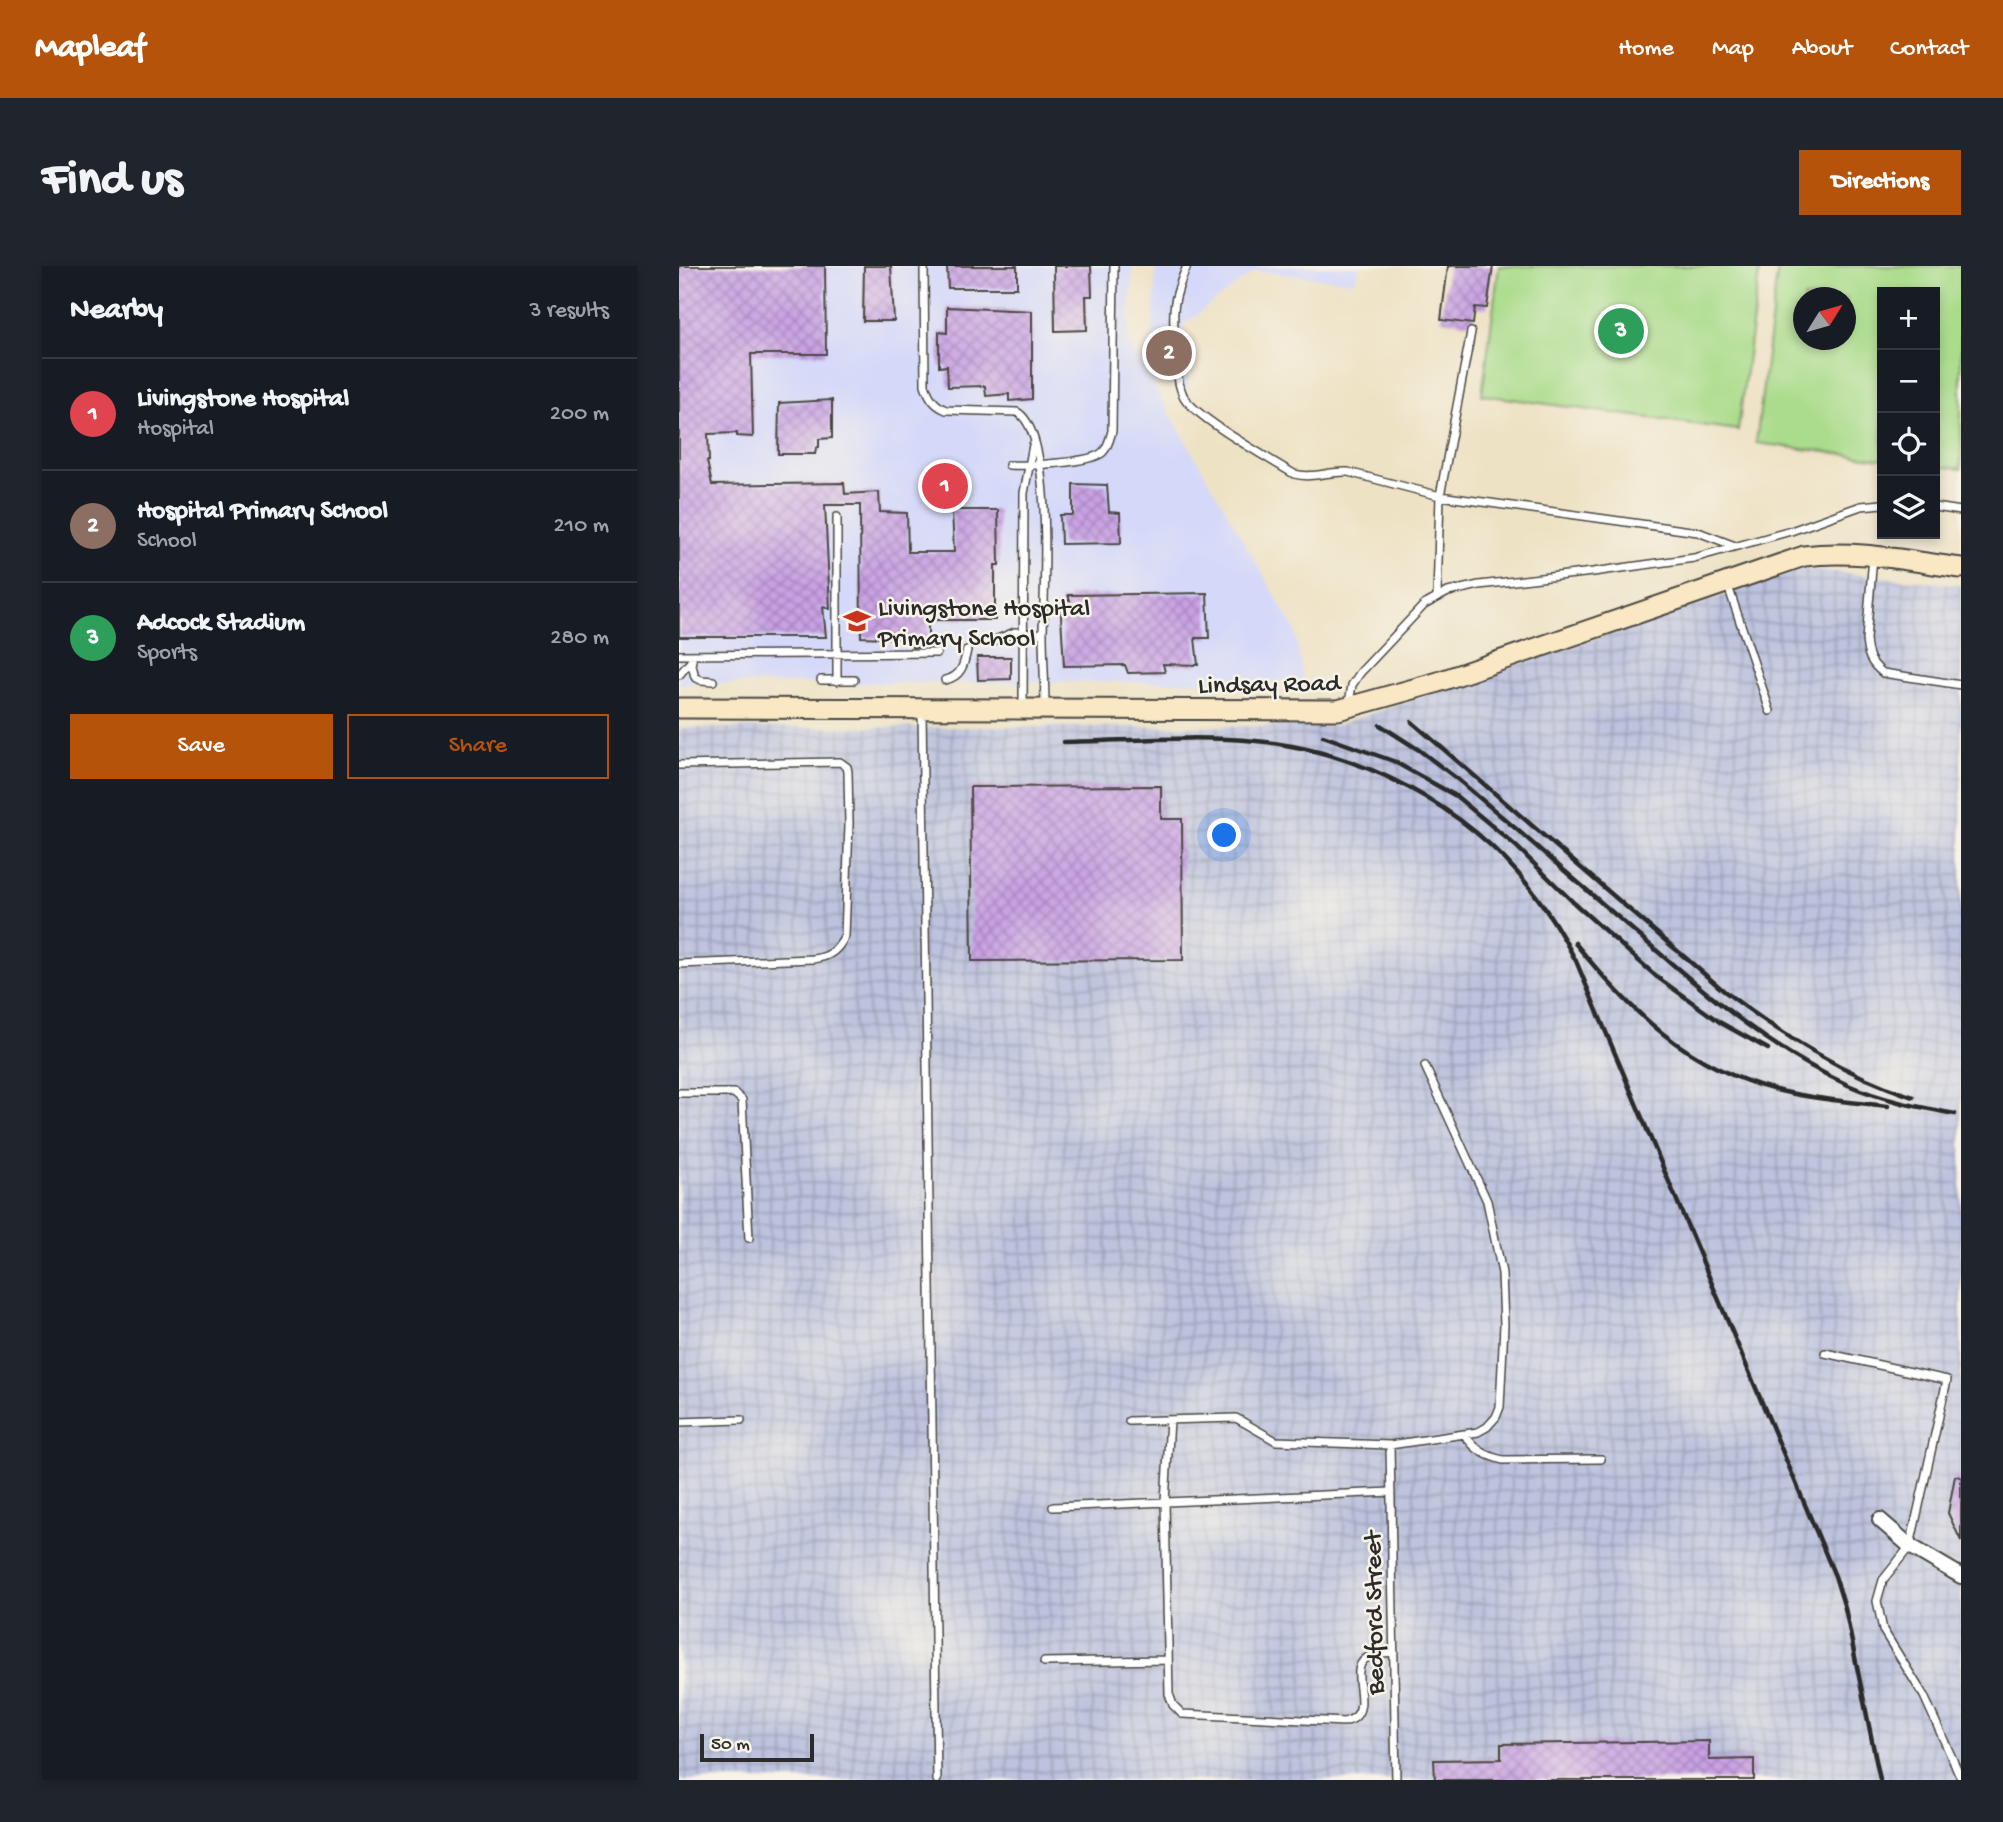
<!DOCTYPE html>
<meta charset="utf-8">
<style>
:root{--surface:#171b24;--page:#20242c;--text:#f1f3f6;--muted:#9ea1a6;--line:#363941;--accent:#b45309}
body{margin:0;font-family:"Gochi Hand",sans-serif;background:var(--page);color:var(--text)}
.controls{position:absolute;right:21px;top:21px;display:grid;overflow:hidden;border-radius:0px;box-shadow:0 4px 10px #0003}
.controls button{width:63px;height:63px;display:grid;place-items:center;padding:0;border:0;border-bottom:2px solid var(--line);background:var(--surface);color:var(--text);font:35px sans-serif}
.compass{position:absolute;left:1114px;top:21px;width:63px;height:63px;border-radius:50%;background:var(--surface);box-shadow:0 4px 10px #0003;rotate:53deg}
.scale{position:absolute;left:21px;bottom:18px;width:114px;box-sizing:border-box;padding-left:7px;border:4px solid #2b2b2b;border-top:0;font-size:19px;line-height:24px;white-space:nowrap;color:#2b2b2b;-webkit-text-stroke:5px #f7f3e8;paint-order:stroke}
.you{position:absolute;left:546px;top:570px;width:24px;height:24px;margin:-18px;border:5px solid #fff;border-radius:50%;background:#1a73e8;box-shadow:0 0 0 10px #1a73e833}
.badge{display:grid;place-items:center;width:46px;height:46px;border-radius:50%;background:var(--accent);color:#fff;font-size:23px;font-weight:700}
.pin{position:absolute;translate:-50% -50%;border:4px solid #fff;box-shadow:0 2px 7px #0006}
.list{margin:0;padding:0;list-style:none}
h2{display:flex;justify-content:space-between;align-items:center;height:91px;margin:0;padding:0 28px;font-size:30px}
h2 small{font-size:23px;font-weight:400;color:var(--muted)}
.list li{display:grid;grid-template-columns:46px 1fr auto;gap:21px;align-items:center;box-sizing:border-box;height:112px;padding:0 28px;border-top:2px solid var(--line)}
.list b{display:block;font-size:26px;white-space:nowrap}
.list p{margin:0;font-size:23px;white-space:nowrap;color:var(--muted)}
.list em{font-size:23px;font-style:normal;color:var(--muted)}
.actions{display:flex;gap:14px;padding:21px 28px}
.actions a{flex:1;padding:16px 0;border:2px solid var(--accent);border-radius:0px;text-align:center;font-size:24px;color:var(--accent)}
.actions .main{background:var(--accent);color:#fff}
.icon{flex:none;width:38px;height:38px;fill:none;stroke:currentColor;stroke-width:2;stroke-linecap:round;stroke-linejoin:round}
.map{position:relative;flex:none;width:1282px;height:1514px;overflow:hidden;border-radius:0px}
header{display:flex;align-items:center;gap:42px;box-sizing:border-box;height:98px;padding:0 35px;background:var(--accent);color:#fff}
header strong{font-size:33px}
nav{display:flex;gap:38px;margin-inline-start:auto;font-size:24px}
.intro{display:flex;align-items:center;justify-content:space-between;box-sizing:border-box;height:168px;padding:0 42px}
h1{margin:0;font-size:49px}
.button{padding:18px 32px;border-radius:0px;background:var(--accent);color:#fff;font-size:24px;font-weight:700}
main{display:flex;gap:42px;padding:0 42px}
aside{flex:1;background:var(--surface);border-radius:0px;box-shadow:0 4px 10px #0003}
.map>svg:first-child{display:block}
.built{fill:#d4d8f9}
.industrial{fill:url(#industrial-grid)}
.grass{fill:#aadc8b;stroke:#6a845b;stroke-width:2;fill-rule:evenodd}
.building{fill:url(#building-cross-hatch)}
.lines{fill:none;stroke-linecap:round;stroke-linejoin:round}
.lane-casing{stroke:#484642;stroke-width:10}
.street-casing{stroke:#484642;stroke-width:18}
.secondary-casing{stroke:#484642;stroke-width:23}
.lane{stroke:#fff;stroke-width:7}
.street{stroke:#fff;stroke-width:14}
.secondary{stroke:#fae7c3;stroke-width:19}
.rail{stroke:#2b2b2b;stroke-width:4.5}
.labels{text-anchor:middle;stroke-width:5;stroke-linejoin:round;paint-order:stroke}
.poi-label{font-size:26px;fill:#2b2b2b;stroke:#f7f3e8;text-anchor:start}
.street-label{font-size:26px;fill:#2b2b2b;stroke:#f7f3e8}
</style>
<header>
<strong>Mapleaf</strong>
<nav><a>Home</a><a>Map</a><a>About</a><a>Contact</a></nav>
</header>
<div class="intro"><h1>Find us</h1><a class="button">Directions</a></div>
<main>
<aside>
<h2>Nearby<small>3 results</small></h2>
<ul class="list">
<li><span class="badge" style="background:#e0444e">1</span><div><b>Livingstone Hospital</b><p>Hospital</p></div><em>200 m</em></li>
<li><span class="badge" style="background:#8d6e63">2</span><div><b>Hospital Primary School</b><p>School</p></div><em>210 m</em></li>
<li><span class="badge" style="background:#2e9e5b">3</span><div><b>Adcock Stadium</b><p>Sports</p></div><em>280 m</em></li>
</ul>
<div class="actions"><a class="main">Save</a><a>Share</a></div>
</aside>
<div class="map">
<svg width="1282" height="1514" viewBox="0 0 1282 1514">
<defs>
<pattern id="industrial-grid" width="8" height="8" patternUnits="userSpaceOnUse" patternTransform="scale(1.75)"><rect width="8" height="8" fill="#bdc3de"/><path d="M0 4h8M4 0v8" fill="none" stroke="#9a9fb4"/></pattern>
<pattern id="building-cross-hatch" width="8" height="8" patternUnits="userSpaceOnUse" patternTransform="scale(1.75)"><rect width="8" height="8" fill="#c9a1e4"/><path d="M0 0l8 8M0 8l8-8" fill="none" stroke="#a383b9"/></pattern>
</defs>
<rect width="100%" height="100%" fill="#f7f3e8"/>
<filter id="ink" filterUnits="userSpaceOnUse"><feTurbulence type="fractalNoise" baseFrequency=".0143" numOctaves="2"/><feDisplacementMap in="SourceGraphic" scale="14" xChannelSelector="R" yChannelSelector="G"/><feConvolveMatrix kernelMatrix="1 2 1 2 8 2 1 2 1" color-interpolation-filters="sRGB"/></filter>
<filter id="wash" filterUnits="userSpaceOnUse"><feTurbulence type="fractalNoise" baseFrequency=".00686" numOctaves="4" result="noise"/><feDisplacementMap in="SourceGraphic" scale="28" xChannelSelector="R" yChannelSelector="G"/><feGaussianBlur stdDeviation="1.57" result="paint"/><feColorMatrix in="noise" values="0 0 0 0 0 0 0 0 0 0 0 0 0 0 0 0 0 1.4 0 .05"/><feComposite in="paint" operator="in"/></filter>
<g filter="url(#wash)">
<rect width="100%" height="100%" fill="#eee2c4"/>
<path class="built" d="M0,0H454L449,75L471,112L477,0H681L676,16L576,5L504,59L510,122L473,116L616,364L624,415L0,418Z"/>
<path class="industrial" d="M1124,303L1282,319V1514H0V462L655,460Z"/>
<path class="grass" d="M820,0H1081L1059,164L803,129Z
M1099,0H1282V203L1256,200V26H1203V193L1077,177ZM1125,32H1167V74H1125Z"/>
<g id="blocks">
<path class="building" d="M0,0H146L147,88H72L74,171L58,170V167L29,168L30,195H28L33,219L165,217L166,228L200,226L201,246L228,247L229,286H275L273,244H319L320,299H316V354H249V381H233V373L182,371L181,239H146L151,343L144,341L147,371H0Z
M185,0H212L215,55H184Z
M268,0H338V22H269Z
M375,0H412L413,30H407L408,64L376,65Z
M769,0H814L808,42L796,41L794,58L762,54Z
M268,41L353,45V133L330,135V128L307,130L306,120L269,121L268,100L260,101V66L268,67Z
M153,134V172L140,173V181L137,182L136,188H99L100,137Z
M394,218L428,219L430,246L441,247L442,277L382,278L381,249H394Z
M528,327L530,372H516L519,399L484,398L486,406L449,407L446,399L385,400L381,333L391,334L389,329Z
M298,391H332V413L299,414Z
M482,520V553H503L504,694L293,695L291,521Z
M1276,1210L1282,1211V1275L1269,1247Z
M1030,1475V1494L1075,1493V1514H756L755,1494L822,1493V1478Z"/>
</g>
</g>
<g filter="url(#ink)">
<use href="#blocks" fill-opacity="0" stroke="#484642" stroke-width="2"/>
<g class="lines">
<defs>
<path id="lane" d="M245,0L246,119C250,131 255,139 267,144L338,146C375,166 365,326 364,366C364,391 366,417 366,442
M508,0C494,33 493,43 496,78C498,95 497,116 505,131C517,152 591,193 615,208C634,213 649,205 669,206L761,230L792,66
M330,199C347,200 413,197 424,186C429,181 431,172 433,165L435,0
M1256,241L1282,245
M158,251V415
M1194,291L1187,373C1188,388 1191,397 1204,407L1282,419
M1048,317L1091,445
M758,330L761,230L1019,266L1056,280
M309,377L336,366L364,368
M0,389L258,387
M12,395L16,411L22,414L34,415
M0,409L13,394
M142,414H175
M266,414C282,411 285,399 288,384
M670,437L673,419L681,407L745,339L769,326L800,319L914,306L1015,292L1112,265L1182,240L1203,238
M344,443L345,227L354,179
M243,444L258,1514
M0,499L161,496L168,501L169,506L170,558L166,670C159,684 151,691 134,693L0,698
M0,827H55L63,834L70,972
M1146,1087L1268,1114L1231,1280L1204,1314L1198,1335L1204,1364L1245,1430L1282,1512
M491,1154L486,1236L490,1428L494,1439L503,1448L665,1456C668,1455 672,1454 675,1452C694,1437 665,1399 692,1390C699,1387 707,1387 715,1386
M450,1155L557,1152L597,1175L711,1179L799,1166L808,1161L817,1151L821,1141L825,1059L823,1007L808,935L746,800
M0,1156L62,1154
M786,1169C796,1184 807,1190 824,1194L922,1193
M711,1179L717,1514
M374,1241L712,1226
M365,1396L489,1394"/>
<path id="street" d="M1201,1254L1231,1280L1282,1310"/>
<path id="secondary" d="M0,442L659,444L756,417L1125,290C1177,283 1230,295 1282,302"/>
</defs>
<use href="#lane" class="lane-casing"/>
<use href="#street" class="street-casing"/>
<use href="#secondary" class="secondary-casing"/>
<use href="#lane" class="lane"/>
<use href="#street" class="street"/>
<use href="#secondary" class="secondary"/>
<path class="rail" d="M733,456L1045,725C1103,769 1164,808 1234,831
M701,459L740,484L777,512C842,566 906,623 970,678C1031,731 1095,786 1169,819C1203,834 1240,841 1276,848
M644,470L714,495L777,530L837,580L895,637L978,711L1042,757L1089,783
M385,476C446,475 516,469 577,475C682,485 786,539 852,623C869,645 884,670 897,695L1156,1310L1166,1342L1201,1514
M896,677C952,746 1008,801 1097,824C1134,833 1172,836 1209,840"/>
</g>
</g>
<defs>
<symbol id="school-bare" viewBox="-9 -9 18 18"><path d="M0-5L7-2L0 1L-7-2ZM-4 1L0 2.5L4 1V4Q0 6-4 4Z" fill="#c8321e" stroke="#f7f3e8" stroke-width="2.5" paint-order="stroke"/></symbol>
</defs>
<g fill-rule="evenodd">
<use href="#school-bare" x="159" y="336" width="38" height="38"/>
</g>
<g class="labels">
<g class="poi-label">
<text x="199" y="349">Livingstone Hospital<tspan x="199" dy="30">Primary School</tspan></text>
</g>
<g class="street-label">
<text transform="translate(590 416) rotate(-1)" y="9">Lindsay Road</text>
<text transform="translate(693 1347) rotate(-91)" y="9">Bedford Street</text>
</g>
</g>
</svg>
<div class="controls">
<button>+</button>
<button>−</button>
<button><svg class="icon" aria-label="locate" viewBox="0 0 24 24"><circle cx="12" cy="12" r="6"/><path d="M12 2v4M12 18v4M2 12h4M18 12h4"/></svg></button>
<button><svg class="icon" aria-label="layers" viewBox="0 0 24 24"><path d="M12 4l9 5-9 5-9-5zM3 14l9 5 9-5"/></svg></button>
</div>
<svg class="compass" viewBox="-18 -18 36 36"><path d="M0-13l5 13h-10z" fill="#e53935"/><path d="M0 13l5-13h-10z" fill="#9ea1a6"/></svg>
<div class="scale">50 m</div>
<div class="you"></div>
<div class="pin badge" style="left:266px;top:220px;background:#e0444e">1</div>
<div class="pin badge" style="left:490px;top:87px;background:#8d6e63">2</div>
<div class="pin badge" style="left:942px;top:65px;background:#2e9e5b">3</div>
</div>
</main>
